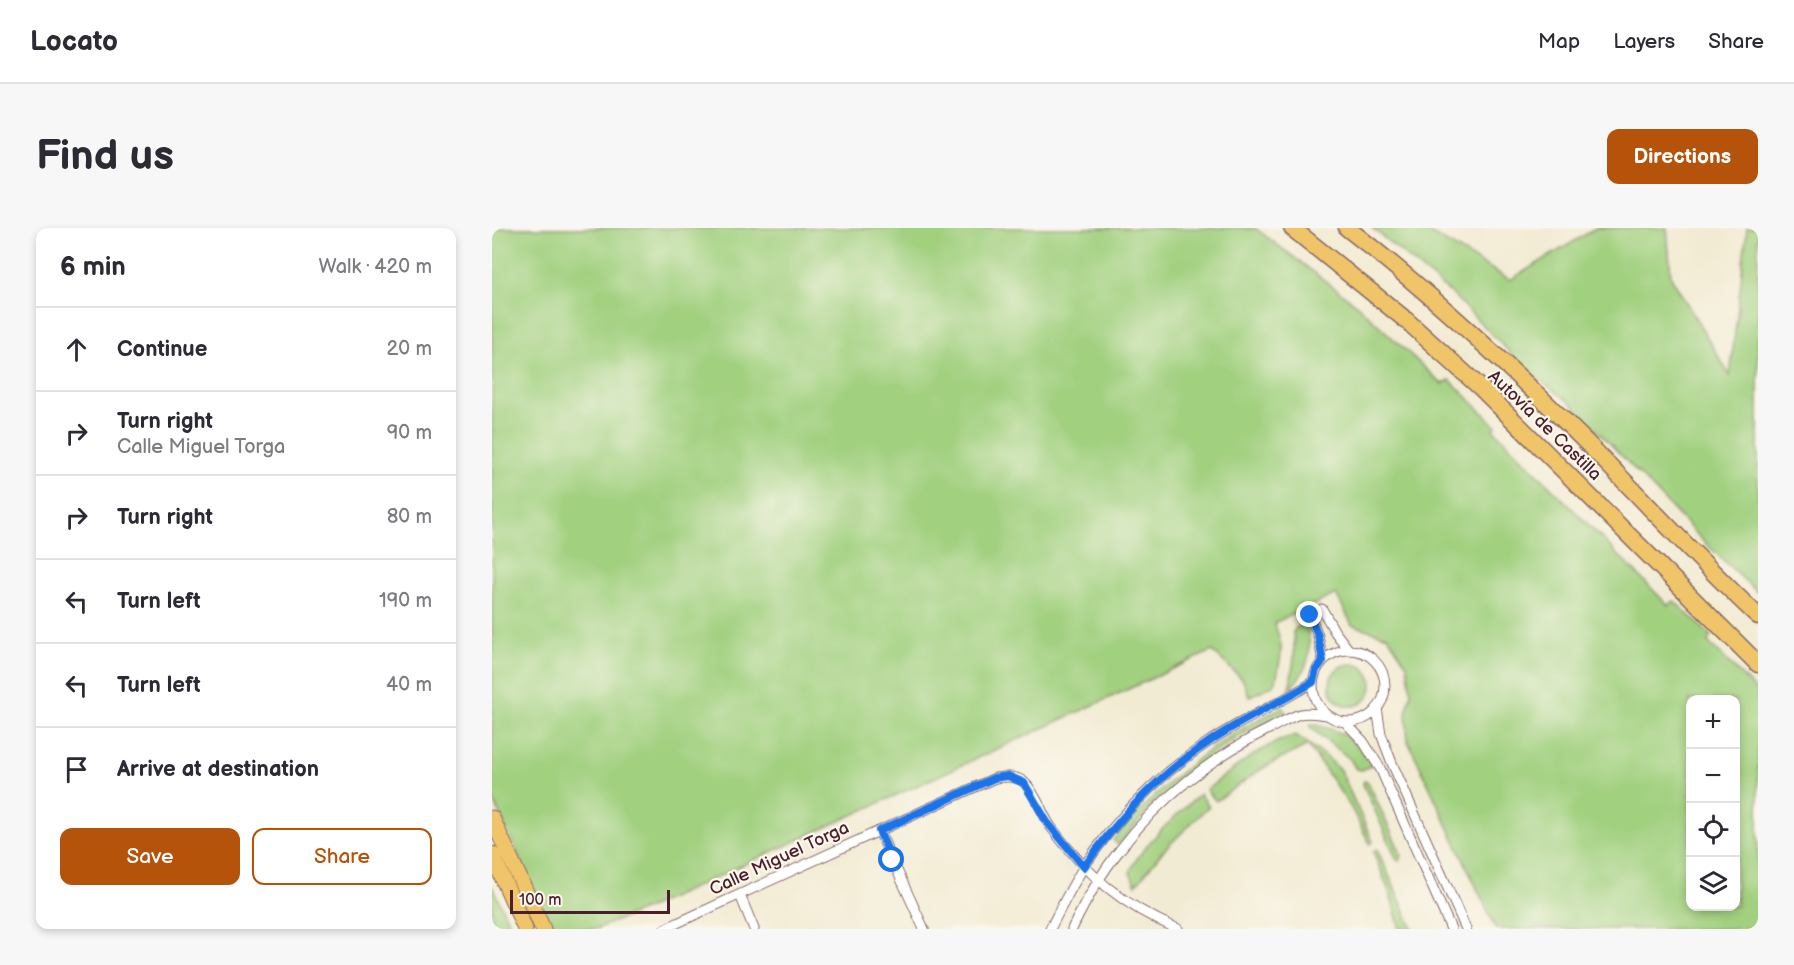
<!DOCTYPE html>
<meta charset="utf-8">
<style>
:root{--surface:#fff;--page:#f7f7f7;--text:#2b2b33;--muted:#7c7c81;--line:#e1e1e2;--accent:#b45309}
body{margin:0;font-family:"Balsamiq Sans",sans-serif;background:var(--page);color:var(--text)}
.controls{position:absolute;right:18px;bottom:18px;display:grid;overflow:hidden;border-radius:12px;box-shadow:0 3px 9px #0003}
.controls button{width:54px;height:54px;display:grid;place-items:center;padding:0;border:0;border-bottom:2px solid var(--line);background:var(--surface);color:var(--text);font:30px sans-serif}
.scale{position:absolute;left:18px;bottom:15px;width:160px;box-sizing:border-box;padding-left:6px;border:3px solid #4a1f2b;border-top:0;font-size:16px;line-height:21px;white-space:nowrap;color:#4a1f2b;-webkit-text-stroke:4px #fbf7ec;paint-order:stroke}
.stop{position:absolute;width:18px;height:18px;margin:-14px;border:4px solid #1a73e8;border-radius:50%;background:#fff}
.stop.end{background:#1a73e8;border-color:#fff;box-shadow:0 2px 6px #0008}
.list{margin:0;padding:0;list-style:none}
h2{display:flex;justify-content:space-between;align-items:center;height:78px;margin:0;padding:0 24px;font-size:26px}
h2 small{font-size:20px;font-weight:400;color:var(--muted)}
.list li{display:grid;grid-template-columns:39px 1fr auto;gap:18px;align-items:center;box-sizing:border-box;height:84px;padding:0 24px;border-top:2px solid var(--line)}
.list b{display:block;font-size:22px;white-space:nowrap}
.list p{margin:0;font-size:20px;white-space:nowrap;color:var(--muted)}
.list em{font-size:20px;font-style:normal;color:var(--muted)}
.actions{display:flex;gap:12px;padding:18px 24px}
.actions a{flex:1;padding:14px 0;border:2px solid var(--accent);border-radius:12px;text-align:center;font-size:21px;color:var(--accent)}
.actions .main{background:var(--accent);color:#fff}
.icon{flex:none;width:33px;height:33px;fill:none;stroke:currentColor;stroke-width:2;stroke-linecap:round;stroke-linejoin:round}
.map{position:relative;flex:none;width:1266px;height:701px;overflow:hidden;border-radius:12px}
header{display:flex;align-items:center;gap:36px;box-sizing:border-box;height:84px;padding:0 30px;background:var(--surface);border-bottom:2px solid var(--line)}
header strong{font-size:28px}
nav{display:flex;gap:33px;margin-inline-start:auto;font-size:21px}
.intro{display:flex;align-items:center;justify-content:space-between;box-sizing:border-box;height:144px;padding:0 36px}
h1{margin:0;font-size:42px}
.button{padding:15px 27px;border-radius:12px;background:var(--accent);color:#fff;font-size:21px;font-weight:700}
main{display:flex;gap:36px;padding:0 36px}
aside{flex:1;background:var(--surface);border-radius:12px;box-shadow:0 3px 9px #0003}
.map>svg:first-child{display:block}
.green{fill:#a1d07f;stroke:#767855;stroke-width:1.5;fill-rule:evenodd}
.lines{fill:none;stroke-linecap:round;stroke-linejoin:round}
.minor-casing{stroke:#856666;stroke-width:11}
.primary-casing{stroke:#856666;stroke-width:17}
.motorway-casing{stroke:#856666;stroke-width:19}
.minor{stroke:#fff;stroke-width:9}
.primary{stroke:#f0c469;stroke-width:15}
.motorway{stroke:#f0c469;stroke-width:16}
.route{stroke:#1a73e8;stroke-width:8}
.labels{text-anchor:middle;stroke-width:4.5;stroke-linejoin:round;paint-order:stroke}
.street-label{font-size:18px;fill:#4a1f2b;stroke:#fbf7ec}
</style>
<header>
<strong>Locato</strong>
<nav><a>Map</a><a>Layers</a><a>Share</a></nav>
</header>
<div class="intro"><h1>Find us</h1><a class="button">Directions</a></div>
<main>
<aside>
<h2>6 min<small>Walk · 420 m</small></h2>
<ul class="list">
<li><svg class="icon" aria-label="ahead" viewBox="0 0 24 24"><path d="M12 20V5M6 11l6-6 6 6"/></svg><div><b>Continue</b></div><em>20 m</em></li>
<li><svg class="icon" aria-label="right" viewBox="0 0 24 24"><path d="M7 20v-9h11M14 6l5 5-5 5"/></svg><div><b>Turn right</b><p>Calle Miguel Torga</p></div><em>90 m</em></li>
<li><svg class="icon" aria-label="right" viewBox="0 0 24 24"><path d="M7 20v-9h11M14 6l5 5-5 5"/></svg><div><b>Turn right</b></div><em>80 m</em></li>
<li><svg class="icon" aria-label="left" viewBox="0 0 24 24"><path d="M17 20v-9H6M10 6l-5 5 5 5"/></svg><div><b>Turn left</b></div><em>190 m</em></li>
<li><svg class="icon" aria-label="left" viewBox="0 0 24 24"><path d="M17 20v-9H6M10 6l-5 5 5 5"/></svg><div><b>Turn left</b></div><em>40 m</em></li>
<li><svg class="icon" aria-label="arrive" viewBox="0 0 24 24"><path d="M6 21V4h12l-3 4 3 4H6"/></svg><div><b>Arrive at destination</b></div></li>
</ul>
<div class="actions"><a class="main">Save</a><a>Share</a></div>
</aside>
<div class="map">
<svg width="1266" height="701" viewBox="0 0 1266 701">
<rect width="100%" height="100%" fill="#fbf7ec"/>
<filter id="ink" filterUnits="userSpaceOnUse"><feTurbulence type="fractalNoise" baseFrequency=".0167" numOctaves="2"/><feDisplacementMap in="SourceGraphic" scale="12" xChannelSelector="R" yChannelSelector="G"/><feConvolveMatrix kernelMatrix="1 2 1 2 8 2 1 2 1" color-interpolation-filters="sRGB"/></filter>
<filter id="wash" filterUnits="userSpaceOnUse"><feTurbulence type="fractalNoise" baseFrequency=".008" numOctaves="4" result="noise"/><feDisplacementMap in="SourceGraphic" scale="24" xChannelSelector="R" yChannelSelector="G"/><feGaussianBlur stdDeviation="1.35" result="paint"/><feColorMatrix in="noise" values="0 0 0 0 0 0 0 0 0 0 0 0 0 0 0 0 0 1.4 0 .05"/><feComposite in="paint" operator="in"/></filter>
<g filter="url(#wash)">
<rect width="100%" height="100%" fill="#f2ebd3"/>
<path class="green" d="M0,0H763L864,76L950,156L958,152L1004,198L1002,202L1176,377L1182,373L1219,408L1216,414L1266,464V701H1004L916,513L914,485L919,465L915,437L896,408L860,397L844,366L782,395C793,421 789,426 784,453L781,457L757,469L751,452L720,423L159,679L104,701H60L0,569ZM1198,472H1244V678H1198Z
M880,0H930L1018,52L1104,0H1175L1179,49L1238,148L1255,0H1266V365L1213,315L1080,176L1038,145L963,69Z
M814,394C821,420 818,442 797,461C801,441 804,423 801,404L804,400Z
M838 457a21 21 0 1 1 42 0a21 21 0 1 1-42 0Z
M791,479L794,485C728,513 671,562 626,617L621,612C669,556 724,510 791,479Z
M819,496C850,501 863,512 880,537L870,542L864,541L858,531L819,500Z
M804,507L837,531L848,542L881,614L878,616L858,578L816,517L771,540L724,573L714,562C741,541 771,516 804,507Z
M872,553L876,554L910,628L908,633L905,632L871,556Z
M708,566L717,578L670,624L644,657L638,645C643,623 690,582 708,566Z
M885,621L921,701H908L898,666L881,623Z
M0,658L20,701H0Z"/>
</g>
<g filter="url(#ink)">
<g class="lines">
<defs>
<path id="minor" d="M830,381L843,404L857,422
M818,387L826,408L831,433
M821 458a36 36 0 1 1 72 0a36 36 0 1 1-72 0Z
M885,480L889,506L900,535L974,701
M853,494L871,513L888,540L959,701
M387,603L432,701
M248,667L262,701
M172,701L503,550C513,549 525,547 533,555C545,567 550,586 559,599C594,646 631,678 686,701
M558,701C569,680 580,657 593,637C625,590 667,547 715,515C749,492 787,476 821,454
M580,701C593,674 608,647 627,623C666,571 721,528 779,500C789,495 798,489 808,486C816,484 827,486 835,487"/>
<path id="primary" d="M0,590L51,701
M0,626L33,701"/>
<path id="motorway" d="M800,0L914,92L990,161L1266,436
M855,0C938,64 1018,139 1093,213C1151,271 1206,332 1266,388"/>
</defs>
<use href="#minor" class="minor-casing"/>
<use href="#primary" class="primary-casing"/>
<use href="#motorway" class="motorway-casing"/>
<use href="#minor" class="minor"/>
<use href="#primary" class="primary"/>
<use href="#motorway" class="motorway"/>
</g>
</g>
<g class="lines" filter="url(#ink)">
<path class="route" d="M400,632L387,603L502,550L516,548L532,555L555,594L592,639C626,591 665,548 714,516C748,492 786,476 821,454L824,442L831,433L826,408L818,387"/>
</g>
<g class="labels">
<g class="street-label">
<text transform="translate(1053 197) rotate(44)" y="6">Autovía de Castilla</text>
<text transform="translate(287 630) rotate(-25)" y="6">Calle Miguel Torga</text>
</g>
</g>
</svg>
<div class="controls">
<button>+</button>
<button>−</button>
<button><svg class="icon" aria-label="locate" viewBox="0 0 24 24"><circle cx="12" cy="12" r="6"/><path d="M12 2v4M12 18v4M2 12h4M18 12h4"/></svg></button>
<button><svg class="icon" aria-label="layers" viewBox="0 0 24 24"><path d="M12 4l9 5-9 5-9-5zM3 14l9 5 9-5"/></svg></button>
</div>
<div class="scale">100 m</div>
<div class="stop" style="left:400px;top:632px"></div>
<div class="stop end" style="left:818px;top:387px"></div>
</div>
</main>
